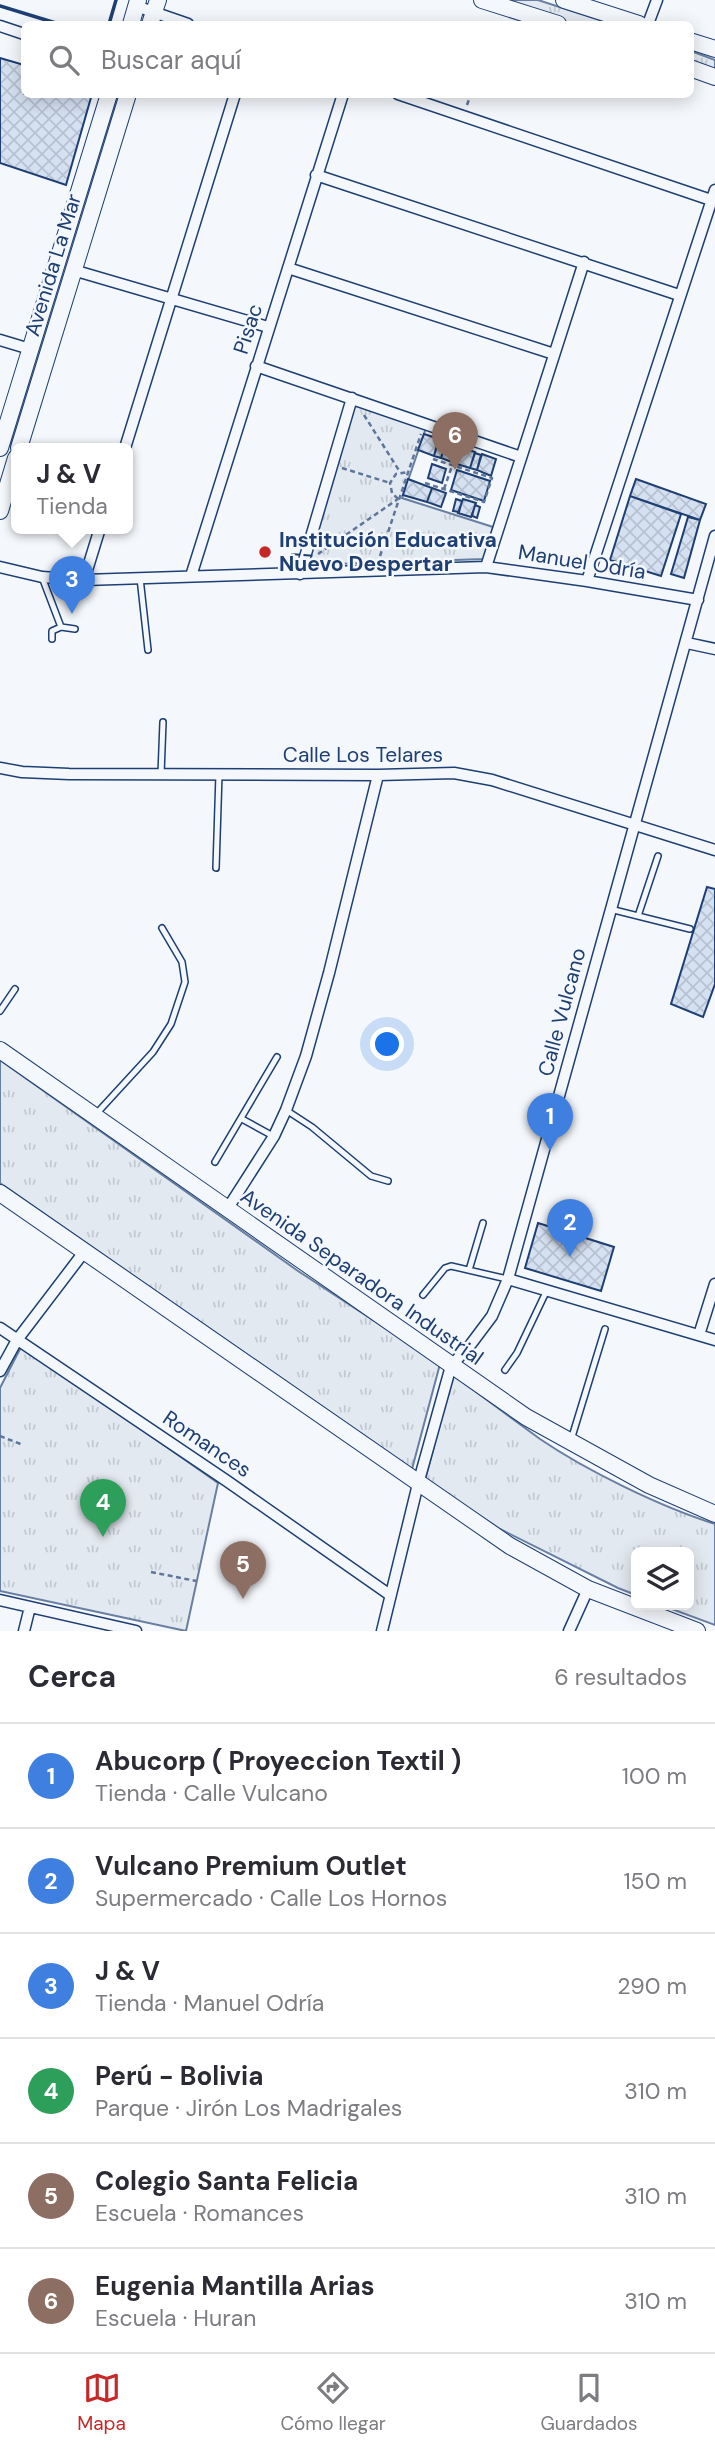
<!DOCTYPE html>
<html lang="es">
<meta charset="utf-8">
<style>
:root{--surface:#fff;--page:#f2f2f3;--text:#2b2b33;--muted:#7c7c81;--line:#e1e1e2;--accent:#c62828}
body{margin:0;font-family:"DM Sans",sans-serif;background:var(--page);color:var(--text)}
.controls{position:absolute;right:21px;bottom:21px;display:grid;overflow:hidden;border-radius:10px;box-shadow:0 4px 18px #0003}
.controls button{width:63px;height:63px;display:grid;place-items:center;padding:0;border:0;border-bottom:2px solid var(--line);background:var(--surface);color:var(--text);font:35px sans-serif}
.you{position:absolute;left:388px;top:1045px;width:24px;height:24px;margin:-18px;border:5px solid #fff;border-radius:50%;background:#1a73e8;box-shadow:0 0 0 10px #1a73e833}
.badge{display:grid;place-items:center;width:46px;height:46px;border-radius:50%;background:var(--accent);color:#fff;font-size:23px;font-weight:700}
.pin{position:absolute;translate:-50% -58px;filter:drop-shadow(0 2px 4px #0008)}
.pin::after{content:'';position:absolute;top:37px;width:24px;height:21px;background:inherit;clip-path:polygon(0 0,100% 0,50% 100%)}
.popup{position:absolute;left:11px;top:443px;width:122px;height:91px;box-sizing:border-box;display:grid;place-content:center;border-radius:10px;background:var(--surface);filter:drop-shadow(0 2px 5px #0005);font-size:23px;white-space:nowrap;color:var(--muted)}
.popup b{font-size:26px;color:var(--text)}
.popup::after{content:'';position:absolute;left:50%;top:100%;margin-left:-14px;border:14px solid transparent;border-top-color:var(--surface)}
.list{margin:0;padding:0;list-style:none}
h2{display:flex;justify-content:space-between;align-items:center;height:91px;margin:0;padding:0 28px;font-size:30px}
h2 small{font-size:23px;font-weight:400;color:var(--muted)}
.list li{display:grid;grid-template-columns:46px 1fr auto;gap:21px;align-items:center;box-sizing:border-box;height:105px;padding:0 28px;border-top:2px solid var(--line)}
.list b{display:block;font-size:26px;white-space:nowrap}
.list p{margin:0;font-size:23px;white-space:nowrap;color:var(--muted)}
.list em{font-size:23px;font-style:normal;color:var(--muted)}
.icon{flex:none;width:38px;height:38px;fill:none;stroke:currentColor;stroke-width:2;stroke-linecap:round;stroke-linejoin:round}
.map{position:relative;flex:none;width:715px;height:1631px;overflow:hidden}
.search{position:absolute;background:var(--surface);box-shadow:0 4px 18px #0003;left:21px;right:21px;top:21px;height:77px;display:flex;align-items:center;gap:18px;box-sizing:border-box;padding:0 24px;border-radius:10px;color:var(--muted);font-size:26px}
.sheet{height:721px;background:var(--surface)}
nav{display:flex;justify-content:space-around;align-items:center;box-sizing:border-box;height:98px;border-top:2px solid var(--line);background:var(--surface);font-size:19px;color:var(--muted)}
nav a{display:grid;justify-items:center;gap:4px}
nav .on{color:var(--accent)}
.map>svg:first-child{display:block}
.grass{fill:url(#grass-tufts);stroke:#687fa3;stroke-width:2}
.building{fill:url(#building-cross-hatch);stroke:#1d3f73;stroke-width:2}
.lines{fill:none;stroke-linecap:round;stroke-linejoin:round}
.lane-casing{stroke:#1d3f73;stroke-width:8}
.street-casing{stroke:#1d3f73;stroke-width:13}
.secondary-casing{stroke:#1d3f73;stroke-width:18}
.path{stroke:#5e769c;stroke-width:2.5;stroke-dasharray:5 3.5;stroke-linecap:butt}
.lane{stroke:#f4f7fb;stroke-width:5}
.street{stroke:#f4f7fb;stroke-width:10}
.secondary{stroke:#f4f7fb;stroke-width:16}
.fence{stroke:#1d3f73;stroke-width:2;stroke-dasharray:9 3.5;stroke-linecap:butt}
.wall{stroke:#1d3f73;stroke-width:3.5}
.poi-dot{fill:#c62828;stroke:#f4f7fb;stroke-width:2.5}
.labels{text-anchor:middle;stroke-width:5;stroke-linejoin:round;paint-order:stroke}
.street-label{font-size:21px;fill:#1d3f73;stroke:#f4f7fb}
.poi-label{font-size:21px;font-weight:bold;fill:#1d3f73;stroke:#f4f7fb;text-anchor:start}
</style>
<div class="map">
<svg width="715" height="1631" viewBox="0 0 715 1631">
<defs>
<pattern id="grass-tufts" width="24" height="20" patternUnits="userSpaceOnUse" patternTransform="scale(1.75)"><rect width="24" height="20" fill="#e3e9f0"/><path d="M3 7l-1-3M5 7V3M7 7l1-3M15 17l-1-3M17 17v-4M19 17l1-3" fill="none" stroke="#c2c9d1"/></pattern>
<pattern id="building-cross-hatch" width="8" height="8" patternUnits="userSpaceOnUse" patternTransform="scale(1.75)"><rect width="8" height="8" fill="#d5e0f0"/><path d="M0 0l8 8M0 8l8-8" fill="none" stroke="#b6c1d1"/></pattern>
</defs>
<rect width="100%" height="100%" fill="#f4f7fb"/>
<path class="grass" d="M498,0H538L612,24H572Z
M691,51L715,60V71L691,63Z
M355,403L426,428L402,498L493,527L484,559L306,565Z
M0,1060L298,1271L440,1364L412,1469L0,1183Z
M24,1347L218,1483L186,1631L0,1591V1388L20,1349Z
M453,1375C482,1396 511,1418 540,1439C587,1471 661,1507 715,1524V1625L661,1605H689V1552H636V1595L618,1588L500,1529L425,1480Z"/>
<path class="building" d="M0,58L24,65V94H92L66,185L0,163Z
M424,434L439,439L434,456L418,450Z
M438,441L446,444L441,458L434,456Z
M446,442L461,447L457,464L441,458Z
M461,447L475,452L470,468L457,464Z
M475,453L481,455L477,470L470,468Z
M482,454L496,459L491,476L477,470Z
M432,464L446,469L442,483L428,478Z
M457,470L490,481L484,501L451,490Z
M408,479L432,488L427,502L403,495Z
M636,479L706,504L700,520L630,496Z
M432,488L446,493L441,507L427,502Z
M630,496L681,514L661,576L610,560Z
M456,499L462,501L459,512L453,511Z
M463,499L476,503L471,517L458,513Z
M475,505L480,507L477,518L472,516Z
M688,517L700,520L684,578L671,574Z
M707,887L715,889V984L703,1017L671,1004Z
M538,1223L614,1247L601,1291L525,1268Z"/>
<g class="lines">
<defs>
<path id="lane" d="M42,577L61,627
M140,578L148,650
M52,639V631L61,627L75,629
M161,774L163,722
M216,868L219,774
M610,909L690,929
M638,916L658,856
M0,1011L15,989
M286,1110L312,1127L371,1176L388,1181
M97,1113L153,1052L171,1024L185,982L182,962L162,928
M242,1119L273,1136
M215,1162L277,1057
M469,1270L483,1223
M423,1295L445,1268L451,1266L507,1279
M505,1370L517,1353L547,1290
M571,1440L605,1329"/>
<path id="street" d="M136,6L188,24
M648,24L657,0
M0,26L24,34
M398,94L711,200
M316,175L679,295
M288,268L554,354
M73,270L268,327
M0,340L30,349
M256,366L521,457
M125,448L235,94
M0,567L42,577L84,580L486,567L587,581L698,600
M486,567L584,262
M300,574L352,398
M191,576L343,94
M84,580L100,528
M587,581L715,190
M687,643L715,649
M0,768L22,772L69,774L378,775L454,773L492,780L715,850
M228,1208L274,1136L286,1110L306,1056L329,973L378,775
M508,1279L715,1340
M0,1328L227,1481L390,1595
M699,1335L715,1284
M0,1371L17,1340L84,1252
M0,1600L136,1631
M24,1631L30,1607
M382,1631L418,1484L451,1366L471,1344L492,1316L508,1279L715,536
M569,1631L588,1589"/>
<path id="secondary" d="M482,0L558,24
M564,0L639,24
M131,24L138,0
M150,24L158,0
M690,41L715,49
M690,68L715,77
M0,448L109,94
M19,448L128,94
M0,511L16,458
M0,1050L526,1417L649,1485L715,1514
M0,1193L510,1546L588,1589L697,1631"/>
</defs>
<use href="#lane" class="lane-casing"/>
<use href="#street" class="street-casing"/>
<use href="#secondary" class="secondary-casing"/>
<path class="path" d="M467,105L471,94
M364,415L400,472
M342,468L390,483
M425,483L484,502L492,478L433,459
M444,489L452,466
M398,499L392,493L390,483L396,474L408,472
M318,554L398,499
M380,556L421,434
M0,1436L23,1445
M151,1572L196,1581"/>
<use href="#lane" class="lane"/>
<use href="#street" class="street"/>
<use href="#secondary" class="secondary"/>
<path class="fence" d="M291,554L315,556"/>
<path class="wall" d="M0,6L59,24
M109,24L116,0"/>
</g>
<circle class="poi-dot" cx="265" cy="552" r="7"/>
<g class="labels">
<g class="street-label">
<text transform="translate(53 265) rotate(-73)" y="7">Avenida La Mar</text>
<text transform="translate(248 329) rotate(-72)" y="7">Pisac</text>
<text transform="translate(582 562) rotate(9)" y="7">Manuel Odría</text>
<text x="363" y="762">Calle Los Telares</text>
<text transform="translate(562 1012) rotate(-75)" y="7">Calle Vulcano</text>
<text transform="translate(362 1277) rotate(35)" y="7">Avenida Separadora Industrial</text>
<text transform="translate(207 1444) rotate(34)" y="7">Romances</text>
</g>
<g class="poi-label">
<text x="279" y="547">Institución Educativa<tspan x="279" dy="24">Nuevo Despertar</tspan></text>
</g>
</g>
</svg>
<div class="controls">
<button><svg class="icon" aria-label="layers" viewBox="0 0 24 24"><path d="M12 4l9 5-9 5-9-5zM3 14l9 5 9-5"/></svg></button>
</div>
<div class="you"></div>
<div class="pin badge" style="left:550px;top:1151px;background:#3f7fe0">1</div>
<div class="pin badge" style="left:570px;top:1257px;background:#3f7fe0">2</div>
<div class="pin badge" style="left:72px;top:614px;background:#3f7fe0">3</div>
<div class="popup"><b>J &amp; V</b>Tienda</div>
<div class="pin badge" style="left:103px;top:1537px;background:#2e9e5b">4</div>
<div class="pin badge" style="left:243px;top:1599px;background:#8d6e63">5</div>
<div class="pin badge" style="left:455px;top:470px;background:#8d6e63">6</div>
<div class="search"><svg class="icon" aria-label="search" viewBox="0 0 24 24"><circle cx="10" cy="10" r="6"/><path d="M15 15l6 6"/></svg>Buscar aquí</div>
</div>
<section class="sheet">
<h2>Cerca<small>6 resultados</small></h2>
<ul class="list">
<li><span class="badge" style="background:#3f7fe0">1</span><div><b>Abucorp ( Proyeccion Textil )</b><p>Tienda · Calle Vulcano</p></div><em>100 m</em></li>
<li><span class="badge" style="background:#3f7fe0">2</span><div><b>Vulcano Premium Outlet</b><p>Supermercado · Calle Los Hornos</p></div><em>150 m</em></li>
<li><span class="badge" style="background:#3f7fe0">3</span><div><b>J &amp; V</b><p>Tienda · Manuel Odría</p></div><em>290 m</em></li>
<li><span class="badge" style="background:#2e9e5b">4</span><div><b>Perú - Bolivia</b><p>Parque · Jirón Los Madrigales</p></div><em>310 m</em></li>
<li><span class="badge" style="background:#8d6e63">5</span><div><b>Colegio Santa Felicia</b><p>Escuela · Romances</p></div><em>310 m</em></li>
<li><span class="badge" style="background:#8d6e63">6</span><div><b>Eugenia Mantilla Arias</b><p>Escuela · Huran</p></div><em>310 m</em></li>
</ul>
</section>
<nav>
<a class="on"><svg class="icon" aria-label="map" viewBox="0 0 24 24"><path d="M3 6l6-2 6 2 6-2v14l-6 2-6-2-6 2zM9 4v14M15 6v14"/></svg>Mapa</a>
<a><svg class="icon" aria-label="directions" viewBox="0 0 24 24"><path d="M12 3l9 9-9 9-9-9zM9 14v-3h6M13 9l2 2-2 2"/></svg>Cómo llegar</a>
<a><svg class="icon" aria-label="saved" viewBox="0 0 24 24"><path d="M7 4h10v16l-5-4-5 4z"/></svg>Guardados</a>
</nav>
